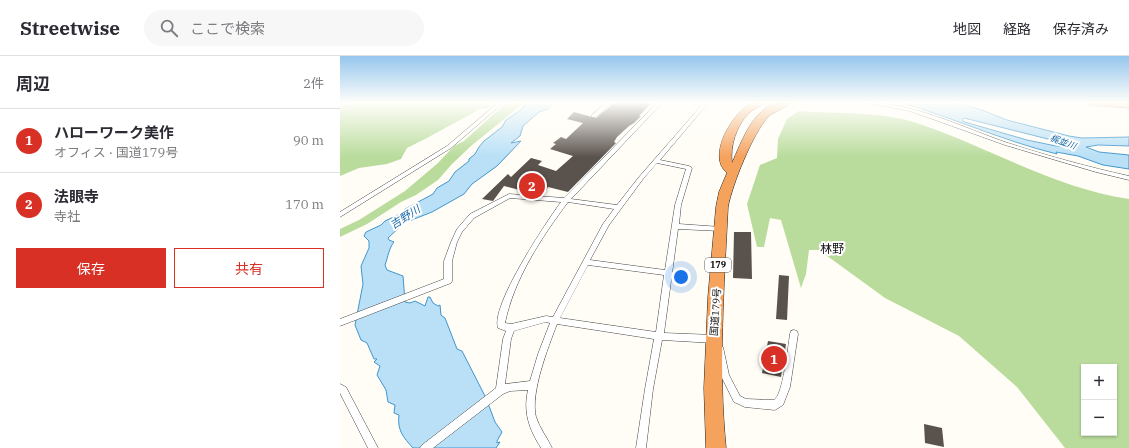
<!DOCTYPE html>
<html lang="ja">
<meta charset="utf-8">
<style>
:root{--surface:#fff;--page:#f7f7f7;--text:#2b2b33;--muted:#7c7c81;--line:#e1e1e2;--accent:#d93025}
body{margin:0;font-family:"IBM Plex Serif","Noto Sans JP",serif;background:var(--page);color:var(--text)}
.controls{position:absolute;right:12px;bottom:12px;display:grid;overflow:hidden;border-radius:0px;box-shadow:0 1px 3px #0004}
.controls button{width:36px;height:36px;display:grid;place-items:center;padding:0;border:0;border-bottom:1px solid var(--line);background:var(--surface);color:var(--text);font:20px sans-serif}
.you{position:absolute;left:341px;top:221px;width:14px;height:14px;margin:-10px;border:3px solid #fff;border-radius:50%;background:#1a73e8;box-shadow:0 0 0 6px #1a73e833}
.badge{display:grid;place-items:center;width:26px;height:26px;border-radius:50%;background:var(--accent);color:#fff;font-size:13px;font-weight:700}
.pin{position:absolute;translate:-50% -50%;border:2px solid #fff;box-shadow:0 1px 4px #0006}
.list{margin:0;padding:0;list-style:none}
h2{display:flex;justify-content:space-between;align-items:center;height:52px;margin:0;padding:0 16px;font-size:17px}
h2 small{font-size:13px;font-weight:400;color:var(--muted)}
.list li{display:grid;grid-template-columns:26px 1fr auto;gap:12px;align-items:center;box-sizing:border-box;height:64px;padding:0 16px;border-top:1px solid var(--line)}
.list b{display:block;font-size:15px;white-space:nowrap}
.list p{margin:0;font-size:13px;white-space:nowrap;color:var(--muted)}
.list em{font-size:13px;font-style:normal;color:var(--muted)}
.actions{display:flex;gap:8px;padding:12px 16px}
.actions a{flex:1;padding:9px 0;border:1px solid var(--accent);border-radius:0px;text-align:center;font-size:14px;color:var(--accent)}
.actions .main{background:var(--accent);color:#fff}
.icon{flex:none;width:22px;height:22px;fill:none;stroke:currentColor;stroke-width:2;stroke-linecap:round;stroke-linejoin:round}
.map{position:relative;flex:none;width:789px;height:392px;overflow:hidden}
header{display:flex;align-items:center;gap:24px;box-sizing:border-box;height:56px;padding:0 20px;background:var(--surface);border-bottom:1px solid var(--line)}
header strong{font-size:19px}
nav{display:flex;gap:22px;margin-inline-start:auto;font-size:14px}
.search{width:280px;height:36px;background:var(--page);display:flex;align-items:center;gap:10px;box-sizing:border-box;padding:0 14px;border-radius:22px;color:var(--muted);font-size:15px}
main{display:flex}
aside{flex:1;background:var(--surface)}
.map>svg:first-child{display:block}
.forest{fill:#b9dc9c;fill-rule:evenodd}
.water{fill:#b9e0f7;stroke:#3f96cf;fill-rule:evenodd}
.building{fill:#5a524d}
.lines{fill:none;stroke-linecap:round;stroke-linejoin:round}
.street-casing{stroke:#444;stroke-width:1}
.highway-casing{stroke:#222;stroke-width:1}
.street{fill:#fff;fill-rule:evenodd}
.highway{fill:#f5a25d;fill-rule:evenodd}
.labels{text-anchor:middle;stroke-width:4;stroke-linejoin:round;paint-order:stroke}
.far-water-label{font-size:9px;font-style:italic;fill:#1768a6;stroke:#fff}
.shield{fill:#fff;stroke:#585858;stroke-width:1}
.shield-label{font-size:9px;font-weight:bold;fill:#111}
.street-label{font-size:10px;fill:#111;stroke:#fff}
.water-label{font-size:11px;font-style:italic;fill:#1768a6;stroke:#fff}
.quarter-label{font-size:12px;fill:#111;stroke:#fff}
</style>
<header>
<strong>Streetwise</strong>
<div class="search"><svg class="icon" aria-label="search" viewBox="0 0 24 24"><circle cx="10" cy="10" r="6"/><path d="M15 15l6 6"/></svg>ここで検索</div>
<nav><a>地図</a><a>経路</a><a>保存済み</a></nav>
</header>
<main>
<aside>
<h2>周辺<small>2件</small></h2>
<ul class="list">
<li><span class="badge">1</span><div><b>ハローワーク美作</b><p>オフィス · 国道179号</p></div><em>90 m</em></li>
<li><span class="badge">2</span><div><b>法眼寺</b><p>寺社</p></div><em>170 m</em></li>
</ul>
<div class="actions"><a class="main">保存</a><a>共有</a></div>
</aside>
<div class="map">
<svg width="789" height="392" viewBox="0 0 789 392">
<rect width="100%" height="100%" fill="#fffdf5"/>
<path class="forest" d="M17,46H156L148,52L140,53L87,82L67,92L61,103L47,108L19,112L0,120V51Z
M167,46H185L131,90L112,108L98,124L76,139L61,146L27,168L0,181V173L19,164L65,135L98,107L114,90L124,85Z
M459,55C499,58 542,55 580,68C650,92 715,132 789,143V392H725L677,331L619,280L545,242L479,194H469L466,218L461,232L441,164L430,162L424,191H417L407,148L420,109L437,102L438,83L447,63ZM744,311H774V377H744Z"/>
<path class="water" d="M191,46H214L208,53L199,56L183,70L180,80L171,87L181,85L157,110L132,128L124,138L92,156L64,167L48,182L49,184L54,186C49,192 48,201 45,209L47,214L63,220L65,246L70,247L75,245L85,250L88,241H90L93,247L98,250L100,249L101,259L105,262L117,293L122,295L146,342L155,366L162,376L157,385V387L160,386L156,392H73C63,381 57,374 59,359L54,357L55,349L48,346L46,334L37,319L40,310L34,306L37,303H34L27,287L21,284L15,269L23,228L21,210L29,192V185L24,180L26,176L41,169L45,165L62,157L65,153L93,138L97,132L109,125L115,116L129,105V103L135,98L139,91L144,85L162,71L166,64L182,53L183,50Z
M559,46H611L622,48L642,54L667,64L729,80L742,82L789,81V90L758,89L746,91L759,96L789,99V113L763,109L738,100L716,96L717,98C663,85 612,61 559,46ZM624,62L724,87L728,90H716L687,84L625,66L622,64Z"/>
<path class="building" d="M275,46H312L299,60H301L294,67L289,70L277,81L274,86L276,87L228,136L208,131L203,139H199L164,130L153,145L142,143L168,118L171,121L191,102L202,105L198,109L216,115L233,100L210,93L216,88L213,87L221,81L226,83L243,67L227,63L234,56L256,62Z
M394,176H411L412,223L393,222Z
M439,219L449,220L447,264L436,263Z
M428,285L446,288L441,321L422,317Z
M584,368L602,372L604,391L585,387Z"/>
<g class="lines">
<defs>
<path id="street" d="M159,46H164L111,92L0,161V156L107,90Z
M267,46H272L256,61H252V59Z
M318,46H323L231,143L277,149L299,121L361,50L349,46L363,47L364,46H369L320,104L349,110L352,112L341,149L339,168L381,171L384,173L381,175L338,173L324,277L374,279L377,280L378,283L377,286L374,287L322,284L313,333L306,392H296L305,333L314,283L217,268C208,292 190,337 196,361C200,373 207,381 212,392H201C189,373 183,356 188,334L170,335L163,338L93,392H80L82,389L156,332L163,283L166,275L158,272C150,250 207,165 221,146L170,142L134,162L122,176L117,186L112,205V225L111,227L0,270V263L104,223V205L111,186L117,173L130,158L169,138L224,142ZM317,107L346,113L335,149L325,214L250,204L269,169L303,123ZM228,146L274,153L263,168L213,261L206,260L171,268L165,267C174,223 201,182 228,146ZM248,209L324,219L316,276L220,262ZM206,266L210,267L198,298L190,325L165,328L171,283L174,275Z
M522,46C573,46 621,71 668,87C708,100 748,111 789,120V124L756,116L665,89L570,55Z
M454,274L457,275L458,278L450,331L443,349L435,354L405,351L394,346L381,320L376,294L377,291L380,290L383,291L389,319L400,340L406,343L434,344C443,339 448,291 450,278L451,275Z
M0,328L6,331L38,392H28L0,337Z"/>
<path id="highway" d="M412,46H425C420,51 414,53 409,57C396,70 390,90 392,107C402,85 412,54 438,46C442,45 447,46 451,46C445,53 434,55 428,61C413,77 392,129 388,151C384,232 378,311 386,392H366L364,332L368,241L376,151L379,136L387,117C366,100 393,56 412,46Z
M746,46H789V52L751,49Z"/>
</defs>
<use href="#street" class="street-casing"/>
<use href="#highway" class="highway-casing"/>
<use href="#street" class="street"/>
<use href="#highway" class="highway"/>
</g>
<linearGradient id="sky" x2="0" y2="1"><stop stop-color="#95c6ee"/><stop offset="0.46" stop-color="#fffefa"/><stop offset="1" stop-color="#fffefa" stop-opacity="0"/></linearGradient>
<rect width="789" height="101" fill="url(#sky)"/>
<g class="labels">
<g class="far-water-label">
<text transform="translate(723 86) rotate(20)" y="3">梶並川</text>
</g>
<rect class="shield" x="365" y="202" width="26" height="14" rx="3"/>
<g class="shield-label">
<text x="378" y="212">179</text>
</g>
<g class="street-label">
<text transform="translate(375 256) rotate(-86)" y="4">国道179号</text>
</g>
<g class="water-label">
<text transform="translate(65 161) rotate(-33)" y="4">吉野川</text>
</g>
<g class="quarter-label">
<text x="492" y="197">林野</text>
</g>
</g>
</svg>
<div class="controls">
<button>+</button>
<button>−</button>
</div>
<div class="you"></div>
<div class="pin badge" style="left:434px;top:303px">1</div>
<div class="pin badge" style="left:192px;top:130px">2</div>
</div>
</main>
